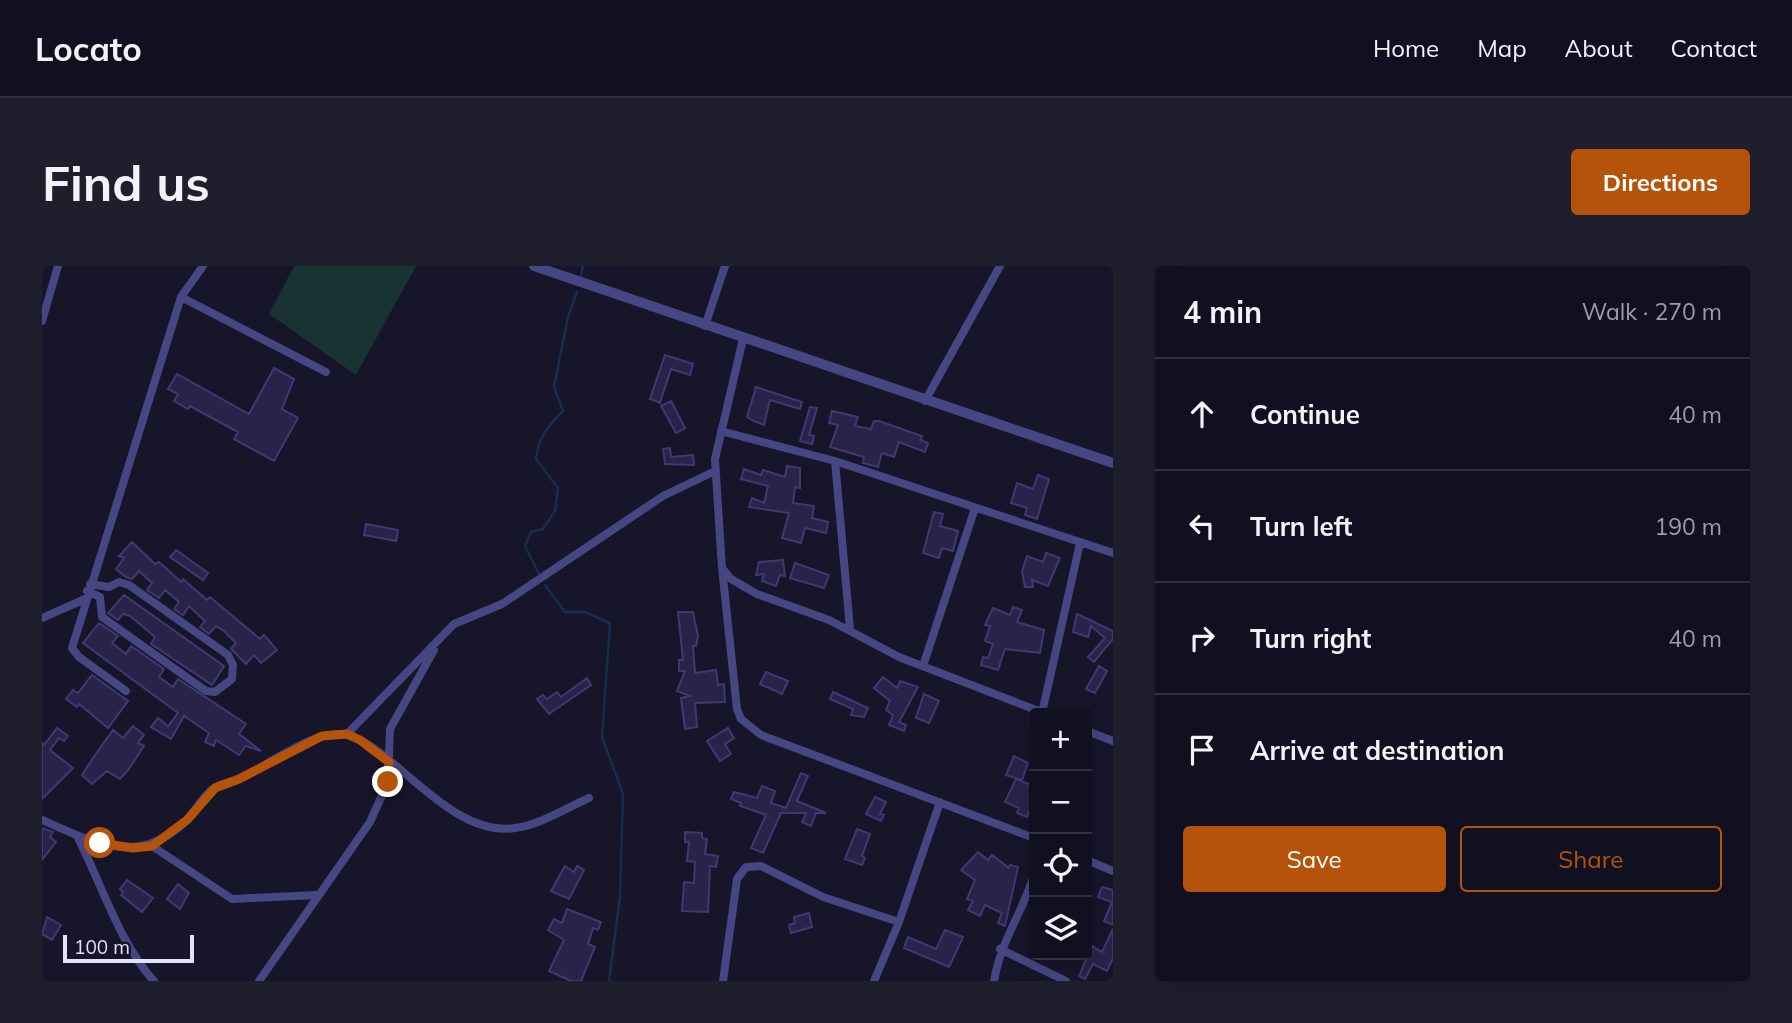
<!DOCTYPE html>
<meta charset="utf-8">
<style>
:root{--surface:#111020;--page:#1e1e2d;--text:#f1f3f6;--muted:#9c9da5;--line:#30303e;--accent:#b45309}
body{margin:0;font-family:Mulish,sans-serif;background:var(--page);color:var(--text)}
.controls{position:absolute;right:21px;bottom:21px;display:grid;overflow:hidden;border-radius:7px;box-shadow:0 7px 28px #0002}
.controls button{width:63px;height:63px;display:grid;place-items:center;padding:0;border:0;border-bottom:2px solid var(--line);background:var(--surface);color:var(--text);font:35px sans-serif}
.scale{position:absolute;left:21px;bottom:18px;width:131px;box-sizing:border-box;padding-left:7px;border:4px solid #e3e1fb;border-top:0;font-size:19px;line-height:24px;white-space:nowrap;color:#e3e1fb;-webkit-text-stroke:5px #17152a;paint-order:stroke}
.stop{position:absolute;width:21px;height:21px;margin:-16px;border:5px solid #b45309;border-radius:50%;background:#fff}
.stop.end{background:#b45309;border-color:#fff;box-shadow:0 2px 7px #0008}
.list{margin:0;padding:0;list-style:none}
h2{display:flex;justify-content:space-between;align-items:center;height:91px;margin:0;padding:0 28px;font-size:30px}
h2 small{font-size:23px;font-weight:400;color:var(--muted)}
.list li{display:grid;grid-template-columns:46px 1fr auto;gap:21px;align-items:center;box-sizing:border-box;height:112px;padding:0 28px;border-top:2px solid var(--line)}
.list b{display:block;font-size:26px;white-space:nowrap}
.list em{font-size:23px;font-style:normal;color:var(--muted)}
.actions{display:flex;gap:14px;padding:21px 28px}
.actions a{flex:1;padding:16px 0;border:2px solid var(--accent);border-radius:7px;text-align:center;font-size:24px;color:var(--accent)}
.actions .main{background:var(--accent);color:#fff}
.icon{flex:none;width:38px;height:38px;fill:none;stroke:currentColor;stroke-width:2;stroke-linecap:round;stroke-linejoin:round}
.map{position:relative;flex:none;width:1071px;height:715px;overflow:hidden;border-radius:7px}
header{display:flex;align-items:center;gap:42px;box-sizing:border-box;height:98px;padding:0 35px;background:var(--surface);border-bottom:2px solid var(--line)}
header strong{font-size:33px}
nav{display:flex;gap:38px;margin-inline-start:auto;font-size:24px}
.intro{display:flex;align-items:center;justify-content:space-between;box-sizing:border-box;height:168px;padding:0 42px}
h1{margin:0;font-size:49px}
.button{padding:18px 32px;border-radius:7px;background:var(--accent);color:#fff;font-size:24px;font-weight:700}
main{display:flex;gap:42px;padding:0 42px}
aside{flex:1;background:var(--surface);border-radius:7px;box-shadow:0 7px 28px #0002}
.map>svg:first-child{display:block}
.green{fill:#183331}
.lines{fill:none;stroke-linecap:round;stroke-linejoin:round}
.stream{stroke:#162d4d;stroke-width:2.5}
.building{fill:#292349;stroke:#413872;stroke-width:2}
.minor{stroke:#464683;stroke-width:8}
.tertiary{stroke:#464683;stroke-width:10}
.route{stroke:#b45309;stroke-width:9}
</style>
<header>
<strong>Locato</strong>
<nav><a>Home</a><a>Map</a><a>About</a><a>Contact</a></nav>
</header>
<div class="intro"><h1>Find us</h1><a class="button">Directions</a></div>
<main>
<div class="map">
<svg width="1071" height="715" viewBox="0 0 1071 715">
<rect width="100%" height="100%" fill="#17152a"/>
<path class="green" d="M252,0H374L314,109L227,48Z"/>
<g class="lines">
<path class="stream" d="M539,10L541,0
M497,308L483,280L489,266L501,263L513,245L516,222L494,193C497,170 505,161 521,145L512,121L526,51L535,26
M503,319L523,346H543L568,357L560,471L581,528L578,631L567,715"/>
</g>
<path class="building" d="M623,89L651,98L648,109L629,103L618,137L608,133Z
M232,102L252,113L240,143L256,152L232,195L192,173L196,166L148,140L146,143L132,135L136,128L126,123L135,108L207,148Z
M714,121L760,136L758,143L728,134L722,159L712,155L705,151Z
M629,135L643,162L634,167L619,140Z
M768,141L775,142L767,169L772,170L770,178L758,175Z
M790,145L816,151L813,160L829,163L832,155H837L880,170L878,174L886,177L883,186L857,176L852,191L840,187L836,201L821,197L822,191L788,181L796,159L787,157Z
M628,182L629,191L651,189L652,199L623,198L621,183Z
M745,200L758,202V222L753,221L751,237L772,240L770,252L786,256L784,267L763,262L759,277L740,272L747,247L707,241L710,232L722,237L726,220L699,213L702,203L719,209L721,204L743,211Z
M996,209L1007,213L995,253L983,249L985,242L969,237L975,217L991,223Z
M892,246L901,248L898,260L916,265L911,285L900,282L897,292L881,287Z
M324,258L356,264L354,275L322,269Z
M90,276L113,298L117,296L139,316L141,313L165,334L168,331L218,373L222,369L235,384L219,397L212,389L204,398L189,383L194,377L182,365L174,360L167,368L158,361L163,355L147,340L141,349L132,343L137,336L123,324L117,332L105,324L110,317L97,305L90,313L84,311L74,303L82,292L77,290Z
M134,284L166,307L161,314L128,291Z
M1004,287L1018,292L1006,320L990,314L991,321H983L980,305L985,290L1001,296Z
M741,294L743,310L738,309L734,320L720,315L722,308L714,309L717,296Z
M753,297L787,309L782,322L748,312Z
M82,329L182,400L170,419L109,378L113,371L88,350L81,348L76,354L66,347Z
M971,341L980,344L975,356L1002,364L998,387L963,383L956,404L939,399L941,391L946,392L951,378L943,375L948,360L943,359L951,342L968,349Z
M636,346H651L656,370L654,380H651L653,407L674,404L676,419L682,418L683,436L653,437L655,461L643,463L639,432L648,430L635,425L643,405H637V394H641Z
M1035,348L1071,365V373L1052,396L1046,391L1063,372L1049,360L1046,371L1031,366Z
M57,357L76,370L70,377L84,388L89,380L122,403L117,411L131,421L136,413L204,458L197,468L219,485L204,480L197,489L174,474L172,480L163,476L167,467L142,450L129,473L109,461L116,452L126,460L136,447L41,377Z
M1057,400L1065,405L1053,427L1044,423Z
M724,406L746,415L740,428L718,418Z
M50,409L86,435L66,462L37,438L35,441L24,433L31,424L36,427Z
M841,411L855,422L858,415L876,421L857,456L864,459L862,465L847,459L851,449L844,444L848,435L832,422Z
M545,412L549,419L507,448L495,433L501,429L505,433L515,426L519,431Z
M791,426L826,442L822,451L809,449L811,443L788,433Z
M882,428L897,435L887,457L874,452Z
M91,460L102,469L96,477L102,480L87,503L78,513L65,505L50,518L40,509L51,492L71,464L81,472Z
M15,462L26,470L22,475L17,472L8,484L31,502L0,533V477L2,479Z
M686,462L692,472L683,478L689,488L678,495L665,475Z
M972,490L986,497L980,514L964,509Z
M759,507L766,510L755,535L784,547H774L769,560L760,556L764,547H739L721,587L709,582L724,549L698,540L699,537L689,533L692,526L715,532L720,520L733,525L729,537L744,542Z
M974,513L992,520V545L988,543L985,551L975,547L977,542L963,536Z
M833,531L844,536L838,548L842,549L839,555L824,548Z
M0,562L11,566L8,571L14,576L0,594Z
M815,563L828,568L820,590L823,592L820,599L803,593Z
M643,566L660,567V572L665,573L663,588L676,590L674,601L668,600L666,646L640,645L642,616L652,617L653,596L645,595L647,576H643Z
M936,586L946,594L950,589L967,602L968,599L976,601L963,660L956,657L960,647L943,639L938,650L926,644L931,635L925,633L933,614L919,604Z
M523,600L532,606L535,600L542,604L527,633L509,625Z
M85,614L111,632L100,646L79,629L81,626L78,623Z
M136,618L147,627L138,643L125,633Z
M1060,621L1071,624V659L1062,655L1070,636L1056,631Z
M525,643L559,656L556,664L551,662L546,678L553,681L539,715H529L507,705L522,674L506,664L512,653L520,657Z
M767,647L770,661L749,667L747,659L753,657L752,651Z
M5,651L19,659L10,674L0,668Z
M1071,663V692L1065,705L1051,698L1043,713L1037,710L1050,680L1060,686Z
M903,664L921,671L907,701L862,682L866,671L894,683Z"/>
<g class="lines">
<path class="minor" d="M139,31L284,106
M0,55L16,0
M663,60L683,0
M701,73L673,193L680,302L695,443L699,453L719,469L992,572
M883,135L958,0
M679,165L793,195L1071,287
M793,195L808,363
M680,302L689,313L715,328L787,354L857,391L1002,447
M45,325L58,331L60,351L164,425L173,426L190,413L191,399L186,389L87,319L77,316L67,321L48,318
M0,352L43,333
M881,400L933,242
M84,425L37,391L30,382L139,31L161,0
M1000,447L1038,277
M1045,465L1071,475
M305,468L412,358L460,338L621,230L673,205
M0,554C51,576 94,601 142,557C153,547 160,529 174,521C181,517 191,516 199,512C210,507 221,500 231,494C251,483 272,469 295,468C342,465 403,573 473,562C498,559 524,542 547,532
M35,570C58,614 78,679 112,715
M110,580L190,633L274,629
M1045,594L1071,605
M958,683L1024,715
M217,715L328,556L346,516L348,463L392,384
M681,715L695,613L704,601L719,600L781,631L857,656
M832,715L857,656L898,536
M952,715C959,674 980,648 992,609"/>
<path class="tertiary" d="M492,0L1071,197"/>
</g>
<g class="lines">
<path class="route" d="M58,577L91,582L110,580L145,554L173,522L197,513L280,470L305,468L318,474L347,496L346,516"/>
</g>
</svg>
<div class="controls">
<button>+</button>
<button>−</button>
<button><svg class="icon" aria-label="locate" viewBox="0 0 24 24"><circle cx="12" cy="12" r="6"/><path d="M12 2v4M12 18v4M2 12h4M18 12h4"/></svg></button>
<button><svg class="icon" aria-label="layers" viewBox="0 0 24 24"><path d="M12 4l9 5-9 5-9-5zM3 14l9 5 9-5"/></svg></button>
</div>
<div class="scale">100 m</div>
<div class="stop" style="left:58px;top:577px"></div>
<div class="stop end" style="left:346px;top:516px"></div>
</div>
<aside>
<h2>4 min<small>Walk · 270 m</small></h2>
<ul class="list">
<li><svg class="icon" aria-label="ahead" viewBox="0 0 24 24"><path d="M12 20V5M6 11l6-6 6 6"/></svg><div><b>Continue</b></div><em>40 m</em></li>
<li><svg class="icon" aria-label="left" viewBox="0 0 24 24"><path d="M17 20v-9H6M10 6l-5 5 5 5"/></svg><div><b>Turn left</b></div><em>190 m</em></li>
<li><svg class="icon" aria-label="right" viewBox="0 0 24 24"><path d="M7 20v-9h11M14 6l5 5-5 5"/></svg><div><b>Turn right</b></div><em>40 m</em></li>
<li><svg class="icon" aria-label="arrive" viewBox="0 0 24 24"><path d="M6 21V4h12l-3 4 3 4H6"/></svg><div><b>Arrive at destination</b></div></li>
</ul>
<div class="actions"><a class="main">Save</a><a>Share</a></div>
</aside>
</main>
